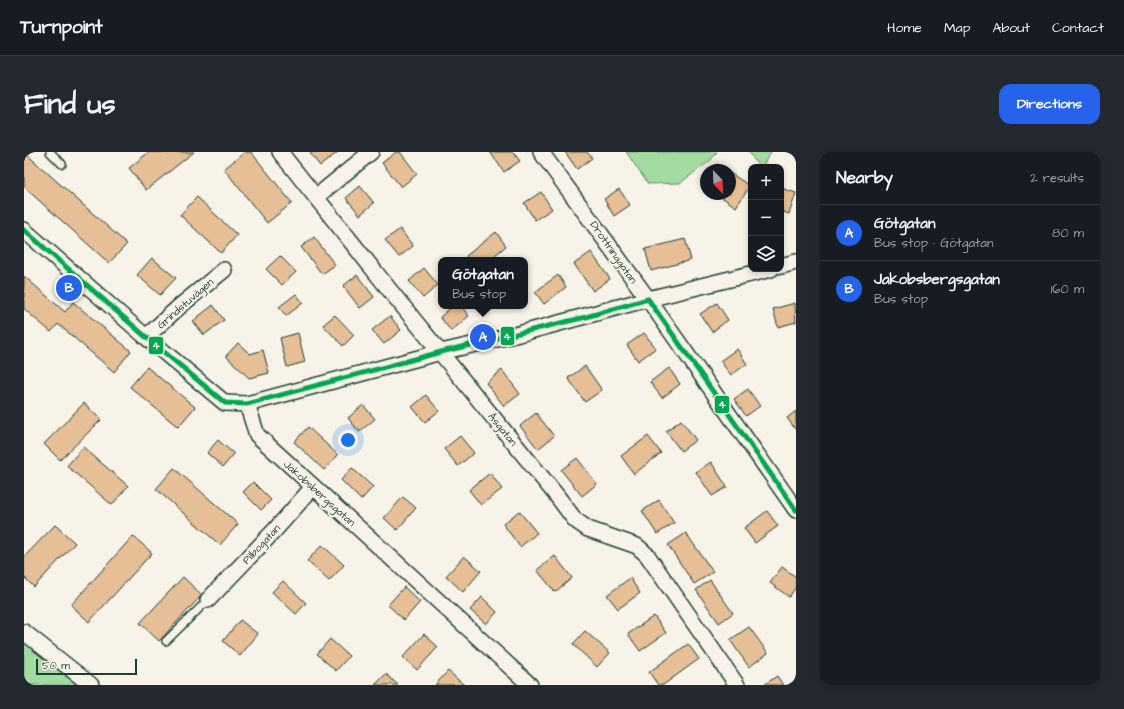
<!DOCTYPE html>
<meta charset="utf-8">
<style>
:root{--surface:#171b24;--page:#242831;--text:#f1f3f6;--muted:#9ea1a6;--line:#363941;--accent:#2563eb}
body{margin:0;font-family:"Architects Daughter",sans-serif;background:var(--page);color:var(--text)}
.controls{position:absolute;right:12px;top:12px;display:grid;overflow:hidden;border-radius:8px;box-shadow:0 2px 6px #0003}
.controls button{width:36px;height:36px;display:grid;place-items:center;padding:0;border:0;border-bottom:1px solid var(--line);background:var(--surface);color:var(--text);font:20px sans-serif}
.compass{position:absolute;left:676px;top:12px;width:36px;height:36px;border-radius:50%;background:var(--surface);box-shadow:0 2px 6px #0003;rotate:157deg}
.scale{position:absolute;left:12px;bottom:10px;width:101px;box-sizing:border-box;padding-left:4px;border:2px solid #1f3d34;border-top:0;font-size:11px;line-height:14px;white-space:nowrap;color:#1f3d34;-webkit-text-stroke:3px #f7f3e8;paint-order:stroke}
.you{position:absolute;left:324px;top:288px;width:14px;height:14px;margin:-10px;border:3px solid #fff;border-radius:50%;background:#1a73e8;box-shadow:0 0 0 6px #1a73e833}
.badge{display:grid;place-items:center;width:26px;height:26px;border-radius:50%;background:var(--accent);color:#fff;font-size:13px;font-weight:700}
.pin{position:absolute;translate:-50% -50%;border:2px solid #fff;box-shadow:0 1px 4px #0006}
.popup{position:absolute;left:414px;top:105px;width:90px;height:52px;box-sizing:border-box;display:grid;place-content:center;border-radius:8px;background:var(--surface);filter:drop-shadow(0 1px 3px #0005);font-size:13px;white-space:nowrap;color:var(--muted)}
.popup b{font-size:15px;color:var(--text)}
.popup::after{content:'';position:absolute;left:50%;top:100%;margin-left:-8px;border:8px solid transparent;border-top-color:var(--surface)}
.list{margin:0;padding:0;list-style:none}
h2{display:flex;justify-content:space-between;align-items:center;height:52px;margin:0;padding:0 16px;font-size:17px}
h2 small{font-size:13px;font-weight:400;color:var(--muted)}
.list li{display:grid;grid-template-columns:26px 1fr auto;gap:12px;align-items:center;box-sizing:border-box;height:56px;padding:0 16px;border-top:1px solid var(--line)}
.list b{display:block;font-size:15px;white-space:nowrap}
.list p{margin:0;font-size:13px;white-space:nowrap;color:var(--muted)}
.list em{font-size:13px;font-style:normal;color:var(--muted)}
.icon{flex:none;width:22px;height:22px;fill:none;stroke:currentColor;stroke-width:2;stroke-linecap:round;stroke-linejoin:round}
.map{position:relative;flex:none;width:772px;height:533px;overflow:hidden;border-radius:12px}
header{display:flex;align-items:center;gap:24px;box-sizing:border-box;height:56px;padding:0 20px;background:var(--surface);border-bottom:1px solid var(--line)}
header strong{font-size:19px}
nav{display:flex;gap:22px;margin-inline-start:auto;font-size:14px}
.intro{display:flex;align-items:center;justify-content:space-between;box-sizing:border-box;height:96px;padding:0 24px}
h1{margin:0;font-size:28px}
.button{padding:10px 18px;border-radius:12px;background:var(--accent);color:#fff;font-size:14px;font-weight:700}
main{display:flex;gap:24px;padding:0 24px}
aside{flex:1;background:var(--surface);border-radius:12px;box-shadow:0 2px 6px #0003}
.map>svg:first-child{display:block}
.green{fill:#a2dca1;stroke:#608c6a}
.building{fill:#e6bf96;stroke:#1f3d34}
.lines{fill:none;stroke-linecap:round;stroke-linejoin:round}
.lane-casing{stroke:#1f3d34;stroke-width:10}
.street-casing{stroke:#1f3d34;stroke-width:18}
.lane{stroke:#f7f3e8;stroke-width:7}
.street{stroke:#f7f3e8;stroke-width:15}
.bus-1-casing{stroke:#f7f3e8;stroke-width:8}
.bus-1{stroke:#00a651;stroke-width:5}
.labels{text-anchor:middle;stroke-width:4;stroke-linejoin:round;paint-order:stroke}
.street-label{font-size:11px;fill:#1f3d34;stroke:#f7f3e8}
.line-badge{stroke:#f7f3e8;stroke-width:1.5}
.badge-label{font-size:11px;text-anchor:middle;font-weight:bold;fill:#fff}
</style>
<header>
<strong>Turnpoint</strong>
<nav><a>Home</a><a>Map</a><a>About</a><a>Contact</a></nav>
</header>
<div class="intro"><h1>Find us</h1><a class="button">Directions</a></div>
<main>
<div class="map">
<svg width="772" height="533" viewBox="0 0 772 533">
<rect width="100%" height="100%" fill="#f7f3e8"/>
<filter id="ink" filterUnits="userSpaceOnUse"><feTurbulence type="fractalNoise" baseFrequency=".025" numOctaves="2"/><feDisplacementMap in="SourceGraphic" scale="8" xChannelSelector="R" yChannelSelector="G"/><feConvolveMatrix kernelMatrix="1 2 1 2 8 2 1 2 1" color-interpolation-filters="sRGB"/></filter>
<g filter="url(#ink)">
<path class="green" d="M602,0H693L686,9L656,31L624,32Z
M725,0H747L738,15H735Z
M0,485L57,533H0Z"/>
<path class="building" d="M0,0L103,92L85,111L0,35Z
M125,0H170L122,38L105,16Z
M221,0H227L268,51L243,71L200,17Z
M287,0H314L296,14L286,1Z
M372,0H376L393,22L377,35L358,11Z
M466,0H489L496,9L480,20Z
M541,0H563L568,6L553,17Z
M693,12L702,18H689Z
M706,21L726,34L712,55L693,42H706Z
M336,34L350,51L336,63L322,46Z
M757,36L772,41L765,62L757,59Z
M595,37L606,53L590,64L580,47Z
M517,40L528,57L511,68L500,51Z
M173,45L213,83L197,101L156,63Z
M376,77L389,94L375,105L361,88Z
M472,80L482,94L465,108H445L442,104Z
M290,85L311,113L298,122L277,95Z
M661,87L667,108L627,119L621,97Z
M567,100L586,127L569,139L550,112Z
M256,104L272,120L258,133L242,117Z
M128,106L152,126L136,143L113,123Z
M400,116L414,133L399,146L385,129Z
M333,123L350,145L336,156L319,134Z
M534,123L542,135L520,152L511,140Z
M0,124L41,160L49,150L107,199L90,220L34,172L27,180L0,157Z
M272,142L279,151L262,164L255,155Z
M693,151L704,168L688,180L676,162Z
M771,151L772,170L754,175L749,157Z
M189,153L200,168L180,183L169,169Z
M429,154H437L445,164L427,179L416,165Z
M311,163L330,183L319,194L299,173Z
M366,164L377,178L360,192L348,178Z
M274,181L281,210L263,215L256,186Z
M620,181L632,196L614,209L603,193Z
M214,191L226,202L239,198L245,221L225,226L202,204Z
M713,197L723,212L707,223L696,209Z
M561,214L578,238L561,250L544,226Z
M123,215L171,255L154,275L106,235Z
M645,216L656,232L638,246L626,230Z
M478,218L496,242L480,254L462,231Z
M724,237L736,254L722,264L710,247Z
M402,243L415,259L401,270L388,255Z
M60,251L77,268L36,308L20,292Z
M339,253L351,267L335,280L324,266Z
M772,259V278L763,266Z
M512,261L530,284L514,297L496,274Z
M657,268L672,288L657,299L642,279Z
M284,275L314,303L300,318L270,290Z
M436,284L450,301L434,314L420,297Z
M624,284L637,301L610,322L597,304Z
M194,288L210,302L199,315L183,301Z
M59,295L104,334L88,353L43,314Z
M553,306L573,332L558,344L537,318Z
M687,310L703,335L688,344L672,320Z
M150,316L214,372L196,393L132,337Z
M328,316L349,335L337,348L317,328Z
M466,321L478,337L457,353L445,338Z
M229,330L247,348L237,358L219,340Z
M379,345L392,356L373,378L360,366Z
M635,348L650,371L633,382L618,359Z
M495,359L513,381L496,395L479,372Z
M743,359L754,374L731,391L720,376Z
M31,373L51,391L10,435L0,425V405Z
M662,381L689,420L670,432L644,393Z
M109,384L128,401L65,470L47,453Z
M298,393L320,413L305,429L283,409Z
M440,404L457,419L439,440L422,424Z
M531,404L548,426L531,440L513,418Z
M758,415L772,425V435L765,445L746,431Z
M159,425L178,443L135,489L116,471Z
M606,426L616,441L594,457L583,443Z
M686,428L709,461L695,471L672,438Z
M259,429L282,451L272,462L248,440Z
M380,435L396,450L380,468L364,453Z
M458,445L473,460L462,472L446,458Z
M630,464L642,481L616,499L604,482Z
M216,468L234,482L216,504L199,489Z
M725,475L744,501L725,515L706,488Z
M561,479L586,501L573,515L549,492Z
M400,482L414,495L393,518L379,505Z
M306,487L325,504L312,519L293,502Z
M664,492L675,507L639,533H634L625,520Z
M424,519L440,533H411Z
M362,522L374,533H351Z
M753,524L759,533H740Z"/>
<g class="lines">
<defs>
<path id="lane" d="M26,0L38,12
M142,489L184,448"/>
<path id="street" d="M256,0L364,136L533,344L551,368L564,377L613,394L623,403L713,533
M517,0L624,147L772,358
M292,45L347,0
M0,78L122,185L201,251L223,252L417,200L491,183L624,147L747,117
M757,114L772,110
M122,185L156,154L200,118
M223,252L233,283L506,533
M184,448L250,379L289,335
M0,480L67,533"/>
</defs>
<use href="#lane" class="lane-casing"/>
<use href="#street" class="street-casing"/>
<use href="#lane" class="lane"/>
<use href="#street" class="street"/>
<defs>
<path id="bus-1" d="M0,78L122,185L201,251L223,252L417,200L562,165L624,147
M624,147L772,358"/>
</defs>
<use href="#bus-1" class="bus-1-casing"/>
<use href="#bus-1" class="bus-1"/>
</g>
</g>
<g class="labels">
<g class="street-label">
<text transform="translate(590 100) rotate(55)" y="4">Drottninggatan</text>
<text transform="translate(161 151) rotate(-41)" y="4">Grindstuvägen</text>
<text transform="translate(479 277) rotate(51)" y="4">Åsgatan</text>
<text transform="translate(296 341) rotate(42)" y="4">Jakobsbergsgatan</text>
<text transform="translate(237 392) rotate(-47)" y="4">Pilbogatan</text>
</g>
</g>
<g class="line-badge">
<rect x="476" y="174" width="15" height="20" rx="4" fill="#00a651"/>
<rect x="124" y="184" width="16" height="19" rx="4" fill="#00a651"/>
<rect x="690" y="243" width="16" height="19" rx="4" fill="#00a651"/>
</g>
<g class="badge-label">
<text x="483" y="188">4</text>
<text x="132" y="197">4</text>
<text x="698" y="256">4</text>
</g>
</svg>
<div class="controls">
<button>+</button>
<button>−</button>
<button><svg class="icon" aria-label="layers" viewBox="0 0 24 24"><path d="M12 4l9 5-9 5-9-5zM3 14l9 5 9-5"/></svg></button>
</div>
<svg class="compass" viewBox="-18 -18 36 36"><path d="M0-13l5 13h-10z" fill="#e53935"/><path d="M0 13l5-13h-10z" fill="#9ea1a6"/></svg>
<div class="scale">50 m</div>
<div class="you"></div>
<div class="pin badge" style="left:459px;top:185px">A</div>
<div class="popup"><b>Götgatan</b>Bus stop</div>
<div class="pin badge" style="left:45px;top:136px">B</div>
</div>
<aside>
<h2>Nearby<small>2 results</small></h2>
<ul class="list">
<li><span class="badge">A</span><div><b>Götgatan</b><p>Bus stop · Götgatan</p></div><em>80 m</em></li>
<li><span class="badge">B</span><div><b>Jakobsbergsgatan</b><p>Bus stop</p></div><em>160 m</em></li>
</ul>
</aside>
</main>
